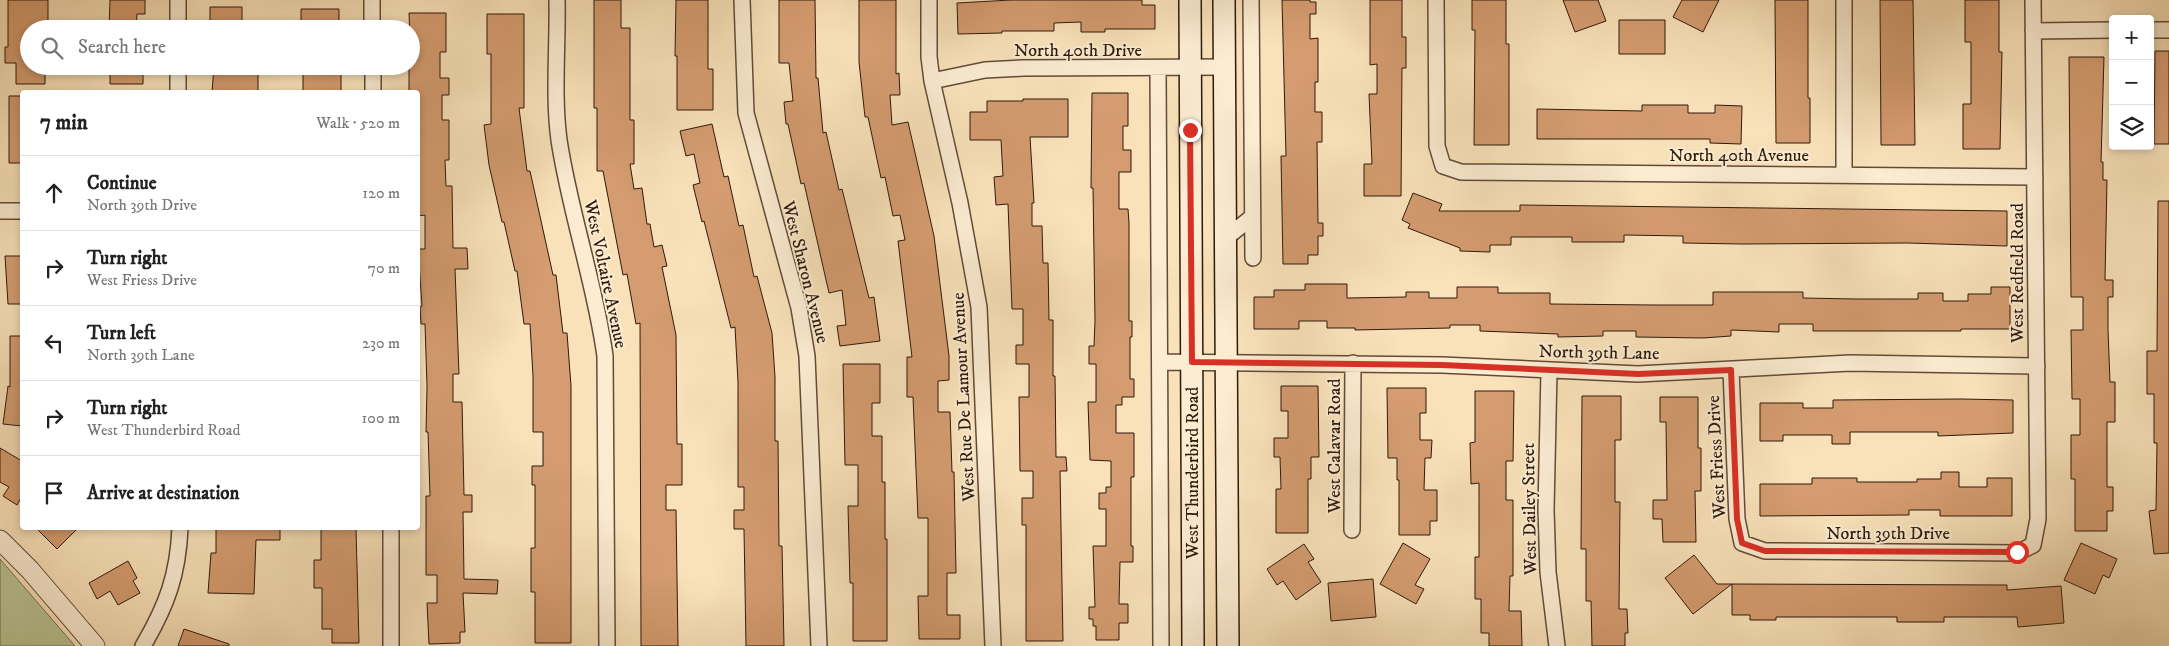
<!DOCTYPE html>
<meta charset="utf-8">
<style>
:root{--surface:#fff;--page:#f2f2f2;--text:#222;--muted:#767676;--line:#e0e0e0}
body{margin:0;font-family:"IM FELL DW Pica",serif;background:var(--page);color:var(--text)}
.controls{position:absolute;right:15px;top:15px;display:grid;overflow:hidden;border-radius:5px;box-shadow:0 2px 8px #0003}
.controls button{width:45px;height:45px;display:grid;place-items:center;padding:0;border:0;border-bottom:1px solid var(--line);background:var(--surface);color:var(--text);font:25px sans-serif}
.stop{position:absolute;width:15px;height:15px;margin:-11px;border:4px solid #d93025;border-radius:50%;background:#fff}
.stop.end{background:#d93025;border-color:#fff;box-shadow:0 1px 5px #0008}
.list{margin:0;padding:0;list-style:none}
h2{display:flex;justify-content:space-between;align-items:center;height:65px;margin:0;padding:0 20px;font-size:21px}
h2 small{font-size:16px;font-weight:400;color:var(--muted)}
.list li{display:grid;grid-template-columns:32px 1fr auto;gap:15px;align-items:center;box-sizing:border-box;height:75px;padding:0 20px;border-top:1px solid var(--line)}
.list b{display:block;font-size:19px;white-space:nowrap}
.list p{margin:0;font-size:16px;white-space:nowrap;color:var(--muted)}
.list em{font-size:16px;font-style:normal;color:var(--muted)}
.icon{flex:none;width:28px;height:28px;fill:none;stroke:currentColor;stroke-width:2;stroke-linecap:round;stroke-linejoin:round}
.map{position:relative;flex:none;width:2169px;height:646px;overflow:hidden}
.search{position:absolute;background:var(--surface);box-shadow:0 2px 8px #0003;left:20px;top:20px;width:400px;height:55px;display:flex;align-items:center;gap:12px;box-sizing:border-box;padding:0 18px;border-radius:28px;color:var(--muted);font-size:19px}
.panel{position:absolute;background:var(--surface);box-shadow:0 2px 8px #0003;left:20px;top:90px;width:400px;height:440px;border-radius:5px}
.map>svg:first-child{display:block}
.green{fill:#b9c494;stroke:#746e50}
.building{fill:#d49c70;stroke:#2f190b}
.lines{fill:none;stroke-linecap:round;stroke-linejoin:round}
.minor-casing{stroke:#624b37;stroke-width:18}
.tertiary-casing{stroke:#624b37;stroke-width:21}
.secondary-casing{stroke:#2f190b;stroke-width:24}
.minor{stroke:#fbecd2;stroke-width:15}
.tertiary{stroke:#fbecd2;stroke-width:19}
.secondary{stroke:#fbecd2;stroke-width:21}
.route{stroke:#d93025;stroke-width:6}
.labels{text-anchor:middle;stroke-width:4;stroke-linejoin:round;paint-order:stroke}
.street-label{font-size:18px;fill:#2f190b;stroke:#fbecd2}
</style>
<div class="map">
<svg width="2169" height="646" viewBox="0 0 2169 646">
<rect width="100%" height="100%" fill="#f9e2ba"/>
<filter id="stains"><feTurbulence type="fractalNoise" baseFrequency=".004" numOctaves="4"/><feColorMatrix values="0 0 0 0 .2 0 0 0 0 .09 0 0 0 0 .02 0 0 0 .5 -.17"/></filter>
<radialGradient id="worn" r=".72"><stop offset=".6" stop-color="#630" stop-opacity="0"/><stop offset="1" stop-color="#630" stop-opacity=".3"/></radialGradient>
<path class="green" d="M0,559L75,646H0Z"/>
<path class="building" d="M8,0H48V29H29V66H45V84H16V63H5V47H8Z
M110,0H145V14H137L136,29H109Z
M594,0H621V28H630V120H634V164H630L634,189L642,188L647,224H650L654,247L662,245L667,266L662,267L676,335L677,444H682V485H666V510H676L678,646H641L640,323L636,324L627,274L623,275L603,171H597V108H594Z
M676,0H708V69H713V110H677V56H675Z
M779,0H815L816,78H818L823,133L826,132L839,190L842,189L869,298L874,297L880,341L840,346L837,326L846,325L842,290L829,293L804,183L801,184L788,124H786L784,102L793,101L789,63H779Z
M859,0H896V74L899,73L900,95H890L892,125L908,122L934,236L949,356V380L938,381V412H950L952,472H954L956,573H947V615H960V639H919L918,596H928V518H918L913,397H907V357H912L898,241L905,240L900,215L893,216L885,177L881,178L868,117H865L859,62Z
M1011,0H1142V5H1155V29H1105V32H1081V22L1054,23V31H1002V33L958,34L957,3Z
M1282,0H1310V2H1316V14H1310V39L1318,38V82H1315V112H1322V142H1317L1318,223H1323V236H1318V255H1308V264H1283L1281,156H1286Z
M1370,0H1402V37H1406V68H1402L1401,196H1364V164H1372L1369,94H1377V64L1370,65Z
M1472,0H1506V44H1509V145H1474L1475,30H1472Z
M1563,0H1598L1606,21L1575,32Z
M1682,0H1719L1703,32L1673,17Z
M1775,0H1808V98H1810V143H1776Z
M1880,0H1913L1915,145H1881Z
M1965,0H1999V52H2002L2000,149H1963V104H1971V42H1965Z
M210,7H242V29H221V26H210Z
M301,9H339V29H301Z
M409,13H446V52H440V78H449V95H442V120H449V160H445L446,186H452L453,248H467L468,269H455L459,374H453V402H462L464,495H472V512H463L464,579L498,580L497,594L463,593L465,632H460V643L429,644L427,603H437V575H426V496H430L428,432H426L427,386L425,324H421L420,307L422,306L418,249H425V215L418,216V92H409V66H411Z
M487,14H524V108H519L527,171H530L553,275H556L563,333H567L571,386V643H535V592H531V548H535V485H532V466H543V432H533V376L530,324H524L517,271H515L504,222H502L489,165L484,125L491,124V54H487Z
M1619,20H1665V54H1619Z
M2155,51H2169V144H2154Z
M2069,57H2104L2101,162H2103V180H2107L2105,280H2113V297H2108V330L2110,382H2115V422H2107V487H2113V511H2107V531H2075V479H2071V435H2080V399H2072L2071,330H2083V297H2071Z
M110,66L143,68V84H110Z
M214,66H258V92H212Z
M303,66H341V92H303Z
M1092,93H1128V126H1123V150H1131V172H1119V209H1128L1129,223V321H1132V337H1130V379H1134V397H1122V405H1116V433H1134V477H1131V546H1133V562H1120L1119,604H1128V623H1119V640H1096V626H1093V619H1089V607H1095L1093,546H1106V509H1099V493H1106V487H1111V461L1090,460L1088,402H1096V364H1089V346H1094L1095,321L1093,188H1091Z
M9,96H22V163H9Z
M1023,99H1068V137H1030L1034,203H1032V226H1042L1043,263H1048L1049,320H1053V376H1055L1056,457H1066L1067,471H1060L1063,641H1026V525H1022V498H1033V471H1020L1019,397H1029V364H1016V345H1023V309H1012L1008,204L996,205L994,177L1003,176L1001,140H970V112H987V101H1023Z
M1642,105H1688V113H1715V105L1742,106L1741,144L1710,143V139H1537V109L1642,111Z
M712,124L724,177L728,176L739,226L743,225L754,277L757,276L772,333L775,377V441H778L779,546H782L784,646H746L744,529H734V510H744V487H738V382L735,327L731,328L704,221L702,222L693,185L700,183L694,154L686,156L680,131Z
M1413,193L1442,204L1439,211H1520V205L2007,211V246L1908,243L1742,244L1683,243V236L1624,235V242H1572V237H1511V245H1490V252L1460,251V248L1408,228L1410,224L1402,220Z
M2158,201H2169V553L2154,554L2149,511L2156,510L2157,443H2154V394H2147V351H2157Z
M5,256H22V304H8Z
M1305,284H1347V298L1406,297V292H1429V298H1457V287H1498V293H1550V304L1654,305H1713V292H1803V298L1857,299H1918V293H1943V301H1968V294H1991V287H2010V329H1961V331H1813V324H1779V332L1731,330V336L1703,338L1636,337V331H1603V336L1558,337V334L1480,331V325H1450V328L1355,330V328H1327V321H1299V329H1254V297H1274V290H1305Z
M10,336H22V426L3,424L8,386L10,387Z
M843,364H880V403H872V436H882V482H885V539H887V641H853V583H850L848,506H858V465H845Z
M1281,386H1318L1319,457H1311V479H1308V533H1276V489H1281L1280,457H1274V438H1288V411H1281Z
M1387,388H1426V413H1420V440H1432L1431,458H1425L1424,490H1437V521H1430V535H1399V480H1397V458H1388Z
M1475,391H1514L1513,461H1506V500H1513V576H1510L1509,611H1521L1522,646H1489V633H1481V599H1475V557H1479V483L1471,484L1470,443L1475,442Z
M1582,396H1621V440H1615V502H1620L1619,609H1627L1628,633H1625V646H1592L1591,601H1586V549H1581Z
M1660,397H1698V448H1701V491H1695L1696,542H1663L1662,519H1653V500H1667L1666,422H1660Z
M1961,399L2013,400V433L1938,436V432H1850V444H1832V435H1783V441H1760V403H1803V408H1833V400Z
M0,448L22,461V496L17,505L3,496L9,487L0,482Z
M1941,472H1959V487H1987V478H2012V516H1940V510H1909V515L1760,516V484H1812V478H1857V482H1917V479H1941Z
M36,528H78L57,549Z
M216,528H280V540H256L254,594L208,593L211,553H216Z
M321,528H356L359,643H332V629H322V588H314V560H321Z
M1403,543L1430,559L1415,585L1424,589L1416,604L1380,584Z
M2081,543L2117,559L2109,578L2103,575L2095,594L2064,580Z
M1304,544L1314,559L1308,562L1321,582L1296,600L1283,581L1277,585L1267,569Z
M1694,555L1717,584H1732L1693,614L1665,578Z
M128,561L137,578L133,581L140,593L118,605L110,591L97,599L89,583Z
M1373,579L1376,617L1331,621L1328,583Z
M1732,584L2007,585V590L2061,586L2064,623L2018,627L2017,617H1944V622H1897V617H1776V620H1750V615H1732Z
M184,629L229,644V646H178Z"/>
<g class="lines">
<defs>
<path id="minor" d="M178,0V29
M372,0V29
M557,0C558,45 553,96 559,140C570,213 595,283 605,356L607,646
M742,0L746,113L799,308L807,356L819,646
M929,0V57L932,81L960,203L979,307L993,646
M1251,0L1253,258
M1436,0L1437,146L1443,166L1461,172L2035,177
M1844,0V174
M2150,30H2169
M2033,31L2113,30
M178,66V92
M373,66V92
M1158,68L1161,646
M932,81L985,70L1023,68L1225,67
M0,211H22
M1226,238L1252,217
M1160,362L1442,365L1638,374L1850,363L2037,366
M1731,370L1737,519L1742,543L1765,551L2017,553L2033,545L2038,519L2033,0
M1549,371L1546,510L1548,572L1557,646
M391,528V646
M1352,530L1353,363
M143,646C167,605 178,575 180,528"/>
<path id="tertiary" d="M0,540L30,570L95,646"/>
<path id="secondary" d="M1190,0L1193,646
M1224,0L1228,646"/>
</defs>
<use href="#minor" class="minor-casing"/>
<use href="#tertiary" class="tertiary-casing"/>
<use href="#secondary" class="secondary-casing"/>
<use href="#minor" class="minor"/>
<use href="#tertiary" class="tertiary"/>
<use href="#secondary" class="secondary"/>
</g>
<g class="lines">
<path class="route" d="M1190,130L1192,362L1442,365L1638,374L1731,370L1737,519L1742,543L1765,551L2017,552"/>
</g>
<g class="labels">
<g class="street-label">
<text x="1078" y="56">North 40th Drive</text>
<text x="1739" y="161">North 40th Avenue</text>
<text transform="translate(806 272) rotate(76)" y="6">West Sharon Avenue</text>
<text transform="translate(2017 273) rotate(-90)" y="6">West Redfield Road</text>
<text transform="translate(606 274) rotate(78)" y="6">West Voltaire Avenue</text>
<text transform="translate(1599 352) rotate(1)" y="6">North 39th Lane</text>
<text transform="translate(963 397) rotate(-93)" y="6">West Rue De Lamour Avenue</text>
<text transform="translate(1334 446) rotate(-90)" y="6">West Calavar Road</text>
<text transform="translate(1716 457) rotate(-93)" y="6">West Friess Drive</text>
<text transform="translate(1192 473) rotate(-90)" y="6">West Thunderbird Road</text>
<text transform="translate(1529 509) rotate(-91)" y="6">West Dailey Street</text>
<text x="1888" y="539">North 39th Drive</text>
</g>
</g>
<rect width="100%" height="100%" filter="url(#stains)"/>
<rect width="100%" height="100%" fill="url(#worn)"/>
</svg>
<div class="controls">
<button>+</button>
<button>−</button>
<button><svg class="icon" aria-label="layers" viewBox="0 0 24 24"><path d="M12 4l9 5-9 5-9-5zM3 14l9 5 9-5"/></svg></button>
</div>
<div class="stop" style="left:2017px;top:552px"></div>
<div class="stop end" style="left:1190px;top:130px"></div>
<div class="search"><svg class="icon" aria-label="search" viewBox="0 0 24 24"><circle cx="10" cy="10" r="6"/><path d="M15 15l6 6"/></svg>Search here</div>
<section class="panel">
<h2>7 min<small>Walk · 520 m</small></h2>
<ul class="list">
<li><svg class="icon" aria-label="ahead" viewBox="0 0 24 24"><path d="M12 20V5M6 11l6-6 6 6"/></svg><div><b>Continue</b><p>North 39th Drive</p></div><em>120 m</em></li>
<li><svg class="icon" aria-label="right" viewBox="0 0 24 24"><path d="M7 20v-9h11M14 6l5 5-5 5"/></svg><div><b>Turn right</b><p>West Friess Drive</p></div><em>70 m</em></li>
<li><svg class="icon" aria-label="left" viewBox="0 0 24 24"><path d="M17 20v-9H6M10 6l-5 5 5 5"/></svg><div><b>Turn left</b><p>North 39th Lane</p></div><em>230 m</em></li>
<li><svg class="icon" aria-label="right" viewBox="0 0 24 24"><path d="M7 20v-9h11M14 6l5 5-5 5"/></svg><div><b>Turn right</b><p>West Thunderbird Road</p></div><em>100 m</em></li>
<li><svg class="icon" aria-label="arrive" viewBox="0 0 24 24"><path d="M6 21V4h12l-3 4 3 4H6"/></svg><div><b>Arrive at destination</b></div></li>
</ul>
</section>
</div>
